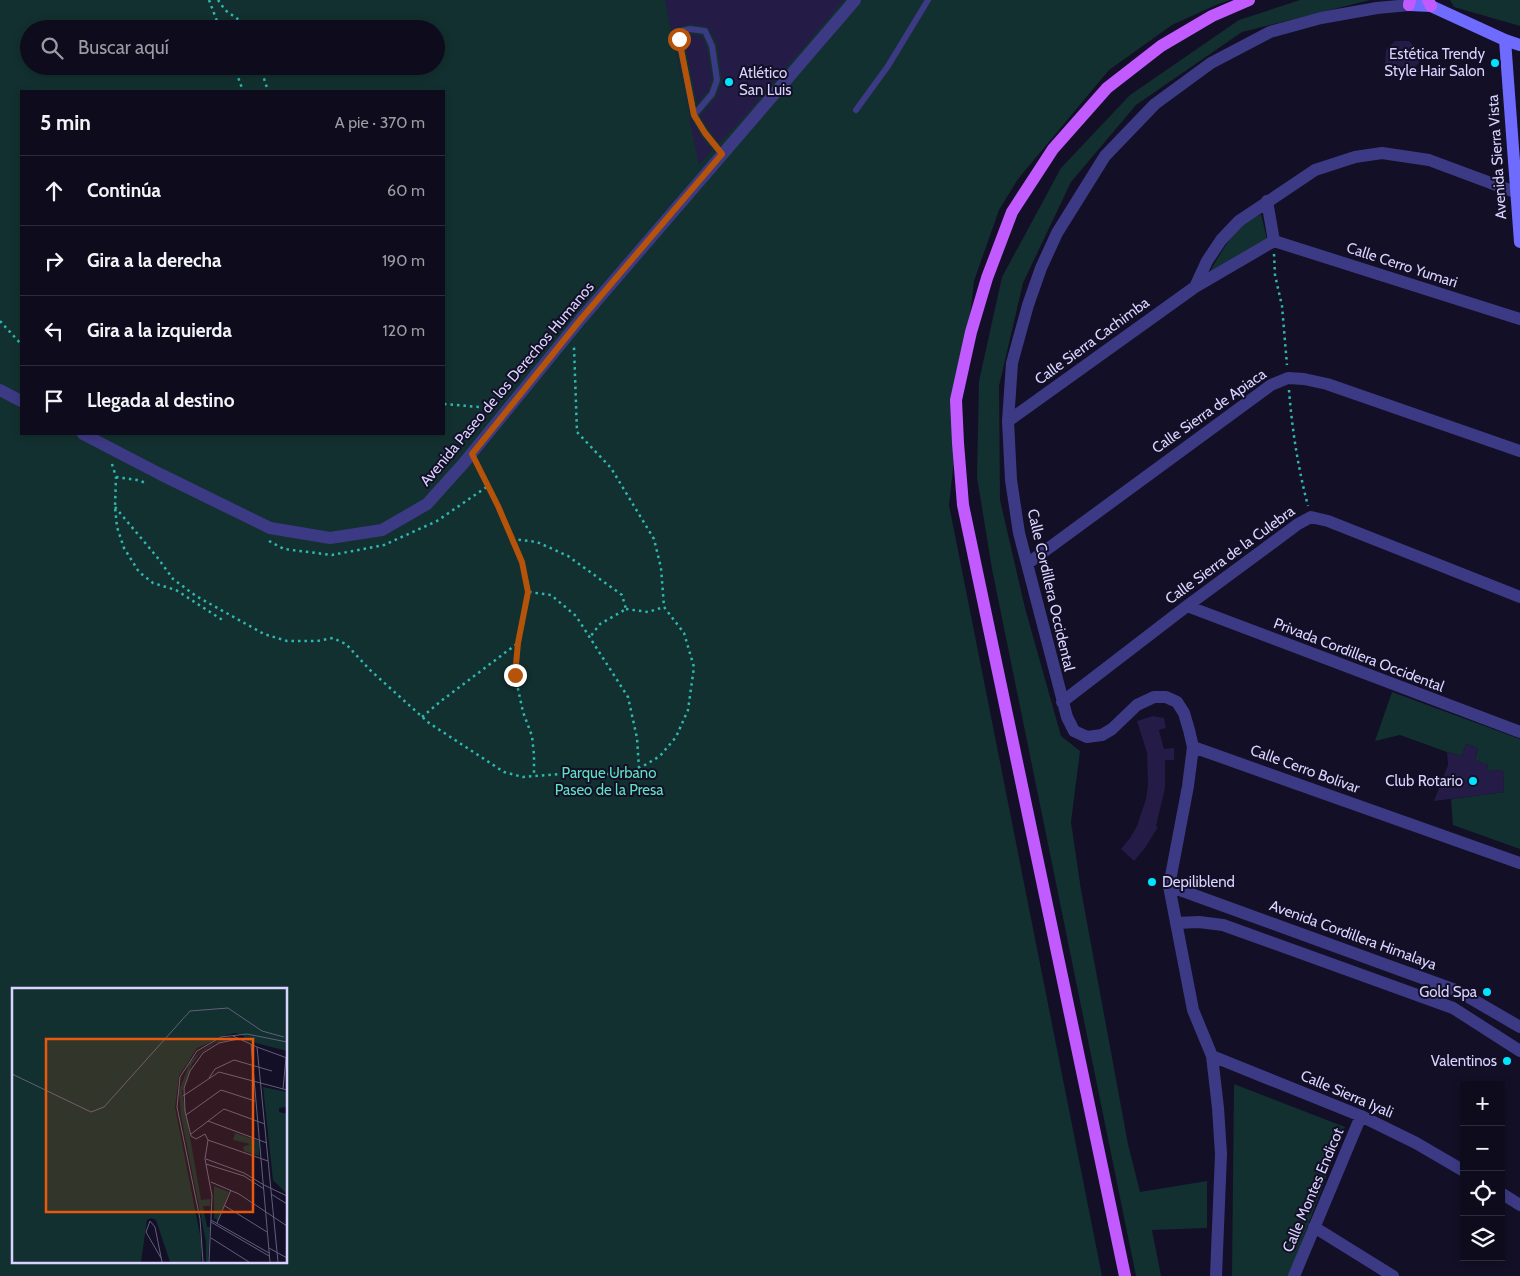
<!DOCTYPE html>
<html lang="es">
<meta charset="utf-8">
<style>
:root{--surface:#0e0b1c;--page:#171425;--text:#f1f3f6;--muted:#9b9ba3;--line:#2e2b3b}
body{margin:0;font-family:Cabin,sans-serif;background:var(--page);color:var(--text)}
.controls{position:absolute;right:15px;bottom:15px;display:grid;overflow:hidden;border-radius:0px;box-shadow:0 2px 8px #0003}
.controls button{width:45px;height:45px;display:grid;place-items:center;padding:0;border:0;border-bottom:1px solid var(--line);background:var(--surface);color:var(--text);font:25px sans-serif}
.stop{position:absolute;width:15px;height:15px;margin:-11px;border:4px solid #b45309;border-radius:50%;background:#fff}
.stop.end{background:#b45309;border-color:#fff;box-shadow:0 1px 5px #0008}
.list{margin:0;padding:0;list-style:none}
h2{display:flex;justify-content:space-between;align-items:center;height:65px;margin:0;padding:0 20px;font-size:21px}
h2 small{font-size:16px;font-weight:400;color:var(--muted)}
.list li{display:grid;grid-template-columns:32px 1fr auto;gap:15px;align-items:center;box-sizing:border-box;height:70px;padding:0 20px;border-top:1px solid var(--line)}
.list b{display:block;font-size:19px;white-space:nowrap}
.list em{font-size:16px;font-style:normal;color:var(--muted)}
.icon{flex:none;width:28px;height:28px;fill:none;stroke:currentColor;stroke-width:2;stroke-linecap:round;stroke-linejoin:round}
.map{position:relative;flex:none;width:1520px;height:1276px;overflow:hidden}
.search{position:absolute;background:var(--surface);box-shadow:0 2px 8px #0003;left:20px;top:20px;width:425px;height:55px;display:flex;align-items:center;gap:12px;box-sizing:border-box;padding:0 18px;border-radius:28px;color:var(--muted);font-size:19px}
.panel{position:absolute;background:var(--surface);box-shadow:0 2px 8px #0003;left:20px;top:90px;width:425px;height:345px;border-radius:0px}
.map>svg:first-child{display:block}
.green{fill:#12302f;fill-rule:evenodd}
.building{fill:#241b47}
.lines{fill:none;stroke-linecap:round;stroke-linejoin:round}
.path{stroke:#2fb8b0;stroke-width:2.5;stroke-dasharray:2.5 4;stroke-linecap:butt}
.lane{stroke:#3d3a85;stroke-width:6}
.street{stroke:#3d3a85;stroke-width:12}
.secondary{stroke:#6f6bff;stroke-width:12}
.primary{stroke:#c25bff;stroke-width:12}
.route{stroke:#b45309;stroke-width:6}
.poi-dot{fill:#00e5ff;stroke:#130f26;stroke-width:2}
.labels{text-anchor:middle;stroke-width:4;stroke-linejoin:round;paint-order:stroke}
.poi-label{font-size:15px;fill:#d9d4ff;stroke:#130f26;text-anchor:end}
.street-label{font-size:15px;fill:#d9d4ff;stroke:#130f26}
.park-label{font-size:15px;fill:#5fe0c0;stroke:#130f26}
.inset-road{fill:none;stroke:#625e7d;stroke-width:1}
.view{fill:#e8590c;fill-opacity:0.15;stroke:#e8590c;stroke-width:2.5}
.inset-edge{fill:none;stroke:#d9d4ff;stroke-width:2.5}
</style>
<div class="map">
<svg width="1520" height="1276" viewBox="0 0 1520 1276">
<rect width="100%" height="100%" fill="#130f26"/>
<path class="green" d="M0,0H1230L1216,5L1172,25L1109,70L1018,179L999,210L974,281L949,505L1102,1276H0ZM29,29H436V66H29ZM21,91H444V434H21ZM14,990H286V1262H14Z
M1300,0H1370L1242,32L1136,105L1071,182L1023,283L999,386L1000,500L1025,608L1061,736L1080,751L1071,822L1081,890L1128,1144L1140,1192L1207,1181V1228L1152,1230L1161,1276H1136L992,569L977,477L979,381L1002,277L1061,168L1130,95L1239,20Z
M1450,0H1520V26L1454,7Z
M1261,214L1267,239L1209,273C1219,256 1229,237 1244,224C1249,220 1256,217 1261,214Z
M1392,692L1520,739V849L1453,825L1451,799L1504,792L1503,770L1487,771L1488,765L1475,760L1478,748L1466,744L1462,756L1447,752L1400,735L1375,741Z
M1234,1084L1345,1127L1289,1276H1232Z"/>
<path class="building" d="M665,0H844L745,116L719,143L709,130L700,116L716,97L722,82L717,44L708,27L690,24L677,28L674,40L689,116L701,136L712,150L699,165Z
M690,34L702,36L707,47L712,79L708,91L697,104L684,39L685,35Z
M1395,41H1409L1418,51L1419,63L1408,74H1396L1385,64L1386,50Z
M1153,716L1164,718L1166,728L1159,730L1164,749L1174,748V760H1165V788L1156,826L1158,827L1145,848L1134,861L1121,849L1130,838L1137,826L1146,799L1148,785L1147,753L1137,721Z
M1466,744L1478,748L1475,760L1488,765L1487,771L1503,770L1504,792L1434,801L1448,765L1447,752L1462,756Z"/>
<g class="lines">
<path class="path" d="M209,0L220,29
M218,0L225,10L242,22L246,29
M234,66L243,91
M260,66L268,91
M1274,254L1275,275L1282,306L1287,365
M0,321L21,344
M1289,390C1292,429 1298,468 1308,506
M444,404L491,408
M112,464L116,477L115,507L117,527L124,548L139,572L153,583L176,590L224,621
M116,477L137,480L146,483
M115,507L157,557L173,579L196,596L264,634L287,641H317L333,638L346,644L370,670L429,723L504,772L523,777L573,773L609,774L635,771L660,756L676,737L688,710L694,667L684,633L664,607L661,568L654,539L611,468L577,432L574,347
M512,539L537,542L568,556L622,595L626,609L600,624L590,637
M269,541L284,549L332,555L384,545L437,521L488,486
M529,592L551,595L576,616L628,697L637,738L639,768
M626,609L648,612L664,607
M518,643L515,675L523,712L532,736L534,755V776
M422,717L441,701L518,643L529,592L522,562L498,506L478,467"/>
<path class="lane" d="M856,110L888,66L928,0
M694,115L712,94L717,80L712,46L705,31L690,29L681,31L679,39L694,115L705,133L722,154"/>
<path class="street" d="M1267,201L1274,241
M1274,241L1520,319
M1195,287L1207,261L1221,240L1239,221L1315,170L1355,157L1382,153L1429,160L1520,194
M0,390L21,401
M1008,421L1195,287L1274,241
M83,434L160,474L270,528L330,538L382,530L427,504L463,464L581,319L855,0
M1027,564L1271,385L1288,378L1304,379L1327,384L1520,451
M1187,606L1520,732
M1062,702L1187,606L1298,524L1311,517L1328,521L1520,597
M1193,747L1520,863
M1169,886L1458,991L1520,1027
M1176,923L1199,922L1223,925L1453,1008L1520,1051
M1212,1056L1361,1116L1416,1143L1464,1171
M1501,1193L1520,1205
M1314,1227L1393,1276
M1216,1276L1221,1154L1218,1108L1212,1056L1193,1010L1169,886L1188,786L1193,747L1189,730L1184,713L1177,702L1166,697H1154L1137,705L1112,729L1102,735L1087,737L1074,731L1067,717L1019,533L1011,480L1008,421L1012,363L1028,305L1041,268L1057,233L1105,156L1155,104L1211,63L1270,32L1321,18L1377,8L1409,5
M1294,1276L1361,1116"/>
<path class="secondary" d="M1409,5L1431,6L1505,40L1520,45
M1505,40L1520,242"/>
<path class="primary" d="M1428,0L1431,6
M1409,5L1410,0
M1125,1276L963,505L958,443L956,400L971,332L987,278L1012,212L1053,149L1107,88L1161,46L1212,16L1249,0"/>
</g>
<g class="lines">
<path class="route" d="M515,675L518,643L528,592L522,562L498,506L472,454L581,319L722,154L705,133L694,115L679,39"/>
</g>
<g class="poi-dot">
<circle cx="1495" cy="63" r="5"/>
<circle cx="729" cy="82" r="5"/>
<circle cx="1473" cy="781" r="5"/>
<circle cx="1152" cy="882" r="5"/>
<circle cx="1487" cy="992" r="5"/>
<circle cx="1507" cy="1061" r="5"/>
</g>
<g class="labels">
<g class="poi-label">
<text x="1485" y="59">Estética Trendy<tspan x="1485" dy="17">Style Hair Salon</tspan></text>
<text x="739" y="78" text-anchor="start">Atlético<tspan x="739" dy="17">San Luis</tspan></text>
<text x="1463" y="786">Club Rotario</text>
<text x="1162" y="887" text-anchor="start">Depiliblend</text>
<text x="1477" y="997">Gold Spa</text>
<text x="1497" y="1066">Valentinos</text>
</g>
<g class="street-label">
<text transform="translate(1497 157) rotate(-94)" y="5">Avenida Sierra Vista</text>
<text transform="translate(1402 265) rotate(18)" y="5">Calle Cerro Yumari</text>
<text transform="translate(1092 341) rotate(-36)" y="5">Calle Sierra Cachimba</text>
<text transform="translate(507 384) rotate(-50)" y="5">Avenida Paseo de los Derechos Humanos</text>
<text transform="translate(1209 411) rotate(-35)" y="5">Calle Sierra de Apiaca</text>
<text transform="translate(1230 555) rotate(-36)" y="5">Calle Sierra de la Culebra</text>
<text transform="translate(1051 590) rotate(77)" y="5">Calle Cordillera Occidental</text>
<text transform="translate(1359 655) rotate(21)" y="5">Privada Cordillera Occidental</text>
<text transform="translate(1305 769) rotate(20)" y="5">Calle Cerro Bolívar</text>
<text transform="translate(1353 935) rotate(20)" y="5">Avenida Cordillera Himalaya</text>
<text transform="translate(1347 1094) rotate(23)" y="5">Calle Sierra Iyali</text>
<text transform="translate(1313 1190) rotate(-67)" y="5">Calle Montes Endicot</text>
</g>
<g class="park-label">
<text x="609" y="778">Parque Urbano<tspan x="609" dy="17">Paseo de la Presa</tspan></text>
</g>
</g>
<g transform="translate(12 988)">
<rect width="275" height="275" fill="#130f26"/>
<path d="M0,1H275V63L232,52V48L224,45L215,47L185,60L167,88L163,119L190,257L189,274H158L144,232L139,230L135,232L129,274H0ZM217,49L224,50L203,55L188,65L180,76L170,103L189,212L198,211V218H191L195,239H198L196,274H194V254L169,128L167,103L178,74L188,64L203,54ZM251,99L275,104V119L267,120V124L275,126V206L261,192ZM223,145L247,153V168L232,163L231,159L238,156L221,152ZM202,198L217,204L206,233L202,230Z" fill="#12302f"/>
<path class="inset-road" d="M221,48L245,59L266,274M239,56L258,274M245,59L275,70M207,84L275,102M0,86L79,124L92,119L178,23L216,20L250,43L272,49M197,90L203,81L222,72L260,83M271,101L274,70M171,108L207,84M174,127L209,102L243,113M196,133L255,155M179,146L212,121L253,136M196,152L256,173M194,171L232,185L252,197M194,176L232,188L252,201M199,194L227,206L275,238M252,197L275,208M259,206L275,216M213,218L255,244M199,232L257,265M199,234L257,268M205,235L219,202M199,250L237,274M257,260L275,270M149,270L134,244L138,233L143,239L150,274M191,274L188,231L165,119L168,89L185,63L209,49L235,46L275,54M197,274L200,208L193,171L196,152L193,146L184,151L179,148L173,123L172,100L178,83L191,65L207,55L226,51"/>
<path class="view" d="M34,51H241V224H34Z"/>
<rect width="275" height="275" class="inset-edge"/>
</g>
</svg>
<div class="controls">
<button>+</button>
<button>−</button>
<button><svg class="icon" aria-label="locate" viewBox="0 0 24 24"><circle cx="12" cy="12" r="6"/><path d="M12 2v4M12 18v4M2 12h4M18 12h4"/></svg></button>
<button><svg class="icon" aria-label="layers" viewBox="0 0 24 24"><path d="M12 4l9 5-9 5-9-5zM3 14l9 5 9-5"/></svg></button>
</div>
<div class="stop" style="left:679px;top:39px"></div>
<div class="stop end" style="left:515px;top:675px"></div>
<div class="search"><svg class="icon" aria-label="search" viewBox="0 0 24 24"><circle cx="10" cy="10" r="6"/><path d="M15 15l6 6"/></svg>Buscar aquí</div>
<section class="panel">
<h2>5 min<small>A pie · 370 m</small></h2>
<ul class="list">
<li><svg class="icon" aria-label="ahead" viewBox="0 0 24 24"><path d="M12 20V5M6 11l6-6 6 6"/></svg><div><b>Continúa</b></div><em>60 m</em></li>
<li><svg class="icon" aria-label="right" viewBox="0 0 24 24"><path d="M7 20v-9h11M14 6l5 5-5 5"/></svg><div><b>Gira a la derecha</b></div><em>190 m</em></li>
<li><svg class="icon" aria-label="left" viewBox="0 0 24 24"><path d="M17 20v-9H6M10 6l-5 5 5 5"/></svg><div><b>Gira a la izquierda</b></div><em>120 m</em></li>
<li><svg class="icon" aria-label="arrive" viewBox="0 0 24 24"><path d="M6 21V4h12l-3 4 3 4H6"/></svg><div><b>Llegada al destino</b></div></li>
</ul>
</section>
</div>
